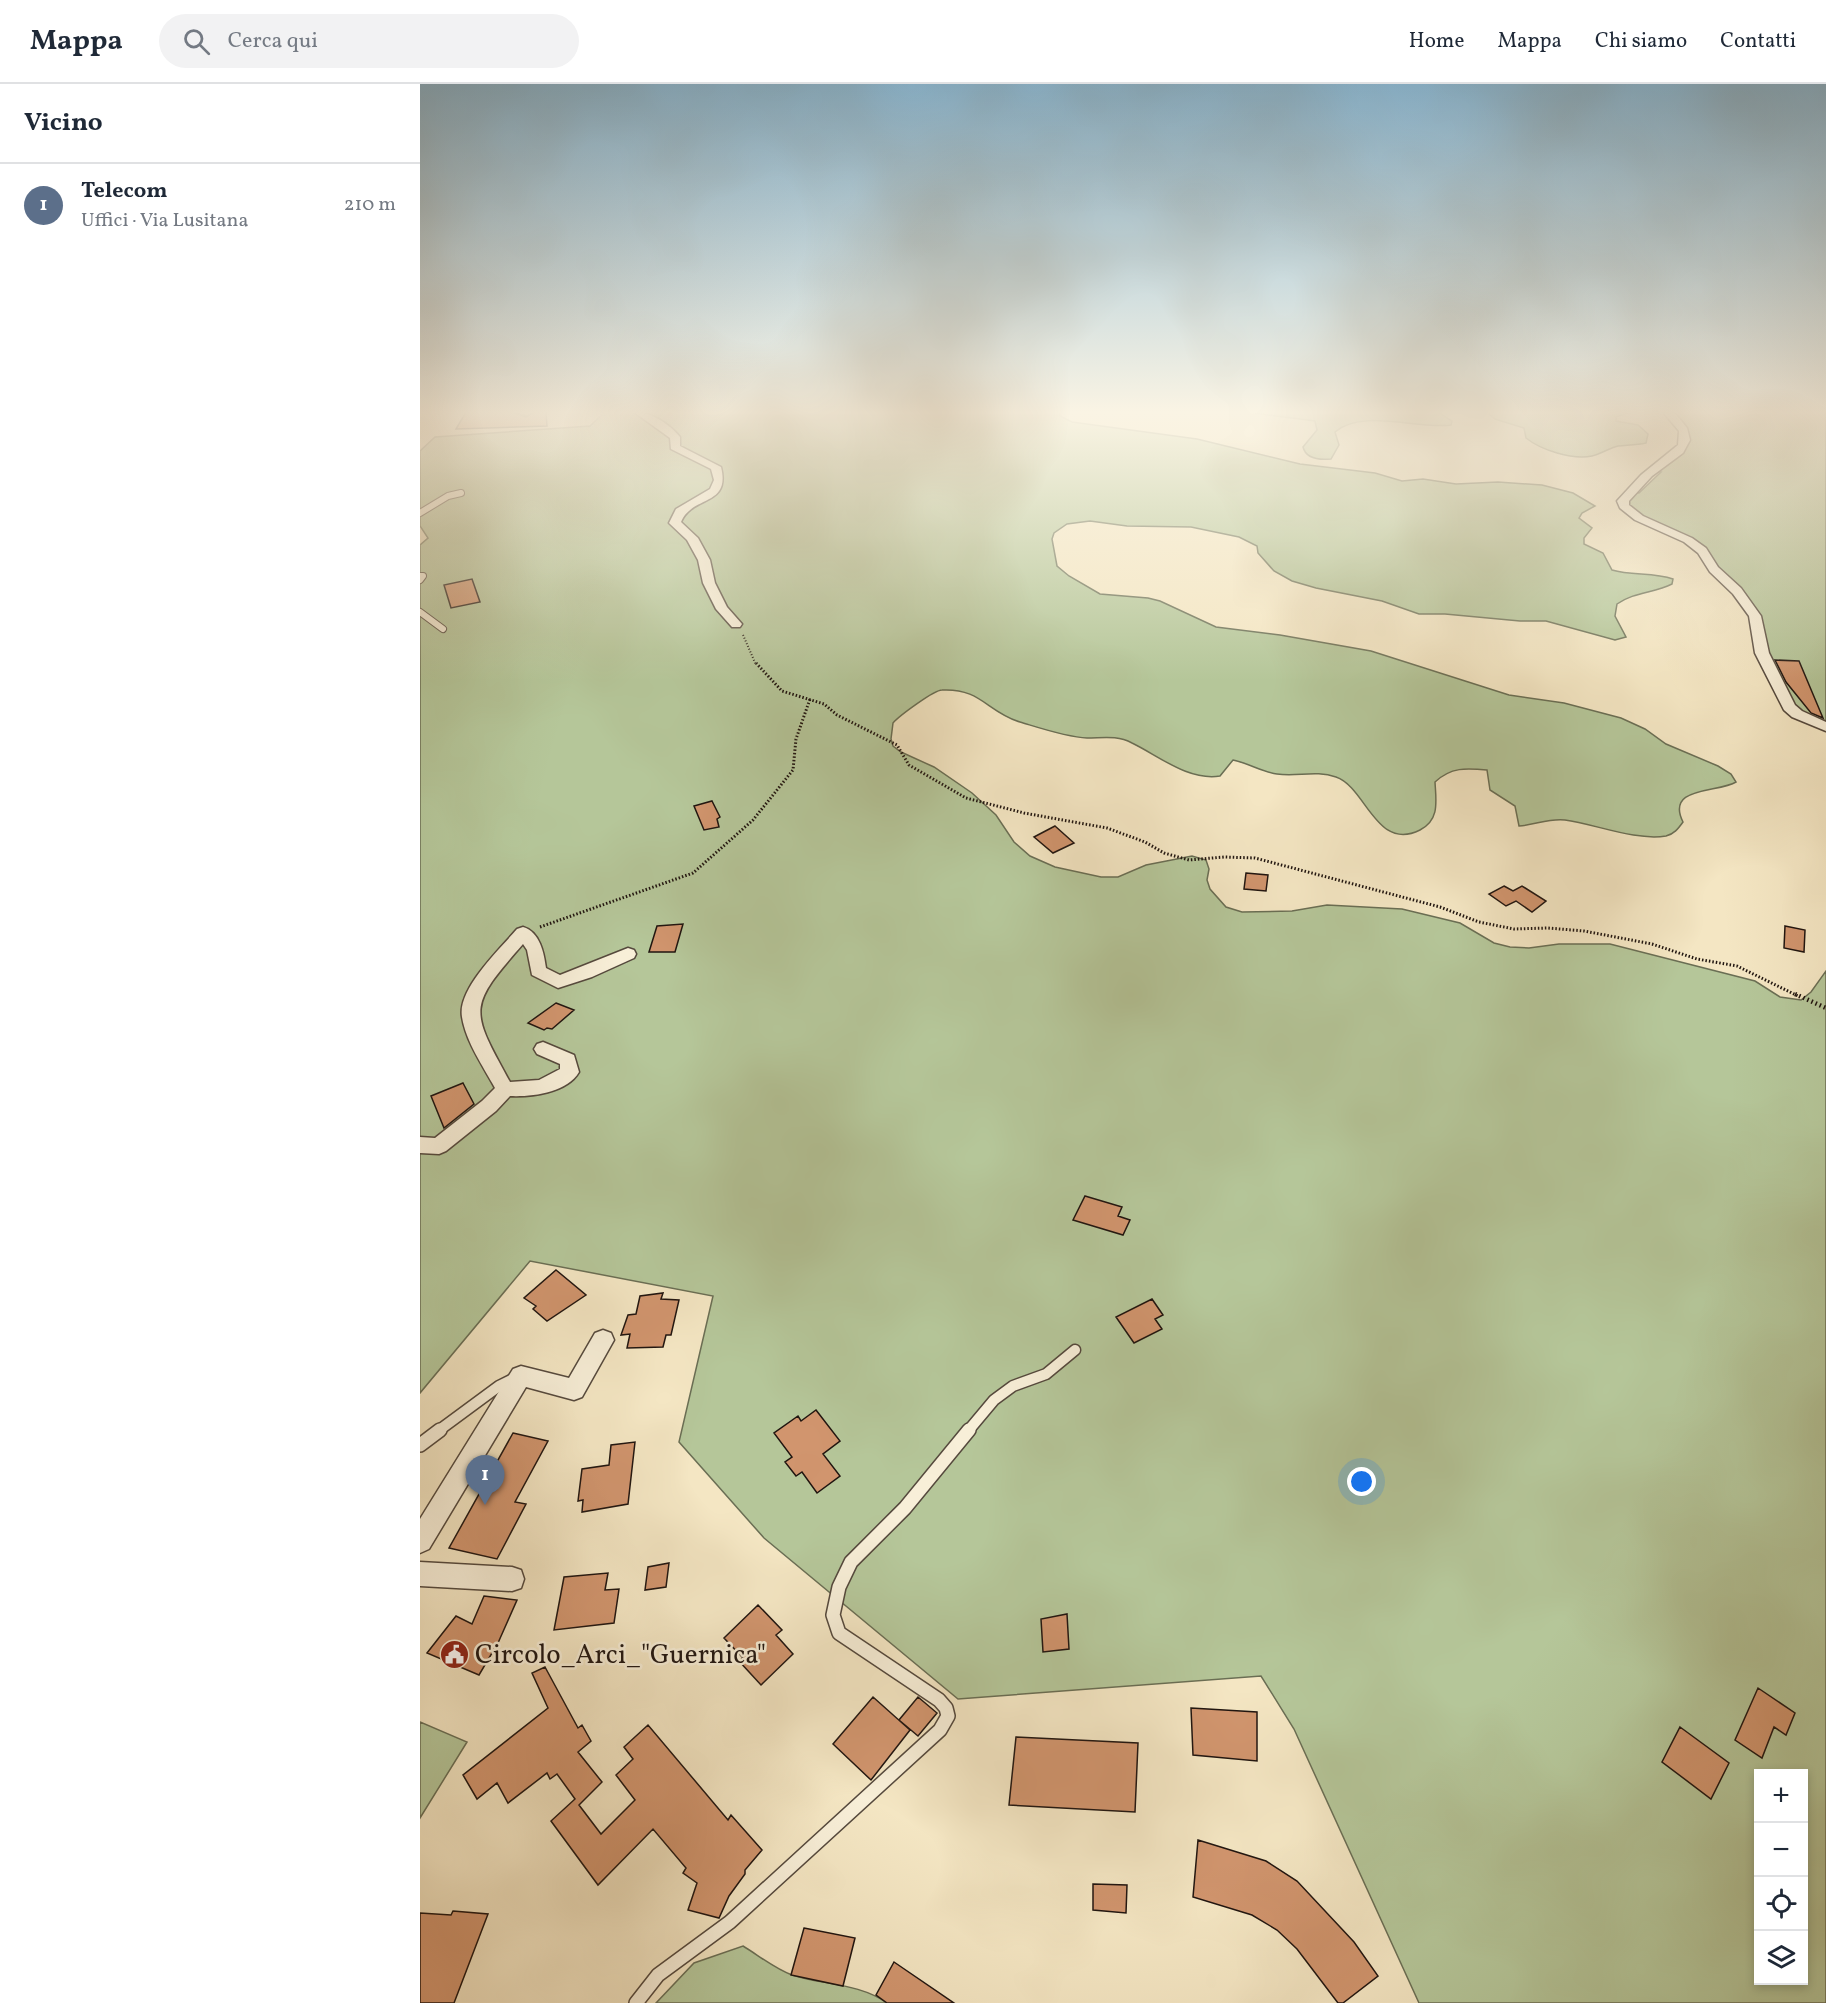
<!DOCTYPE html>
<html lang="it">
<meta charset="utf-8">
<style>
:root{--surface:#fff;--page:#f2f2f3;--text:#1f2937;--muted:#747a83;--line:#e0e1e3;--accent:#2563eb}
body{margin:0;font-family:Vollkorn,serif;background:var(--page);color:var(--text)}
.controls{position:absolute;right:18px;bottom:18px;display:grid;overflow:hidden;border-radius:0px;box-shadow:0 3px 9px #0003}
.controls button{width:54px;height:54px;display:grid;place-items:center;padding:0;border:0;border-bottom:2px solid var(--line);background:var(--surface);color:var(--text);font:30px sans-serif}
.you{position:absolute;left:942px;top:1398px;width:21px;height:21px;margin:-15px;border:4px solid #fff;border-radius:50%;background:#1a73e8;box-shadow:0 0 0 9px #1a73e833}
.badge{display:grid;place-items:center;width:39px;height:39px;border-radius:50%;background:var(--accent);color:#fff;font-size:20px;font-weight:700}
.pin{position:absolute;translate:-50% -50px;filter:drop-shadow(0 2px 3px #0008)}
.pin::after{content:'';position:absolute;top:32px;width:21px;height:18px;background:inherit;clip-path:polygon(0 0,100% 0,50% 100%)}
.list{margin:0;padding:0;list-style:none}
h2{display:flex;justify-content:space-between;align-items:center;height:78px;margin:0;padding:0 24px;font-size:26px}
h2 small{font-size:20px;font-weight:400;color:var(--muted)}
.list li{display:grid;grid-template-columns:39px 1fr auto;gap:18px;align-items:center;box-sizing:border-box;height:84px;padding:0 24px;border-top:2px solid var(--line)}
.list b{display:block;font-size:22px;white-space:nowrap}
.list p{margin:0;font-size:20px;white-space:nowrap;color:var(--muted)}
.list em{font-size:20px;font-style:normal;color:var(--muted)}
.icon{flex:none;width:33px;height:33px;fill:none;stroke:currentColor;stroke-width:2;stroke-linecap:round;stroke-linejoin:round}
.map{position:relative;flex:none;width:1406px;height:1919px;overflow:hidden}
header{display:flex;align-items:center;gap:36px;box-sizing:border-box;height:84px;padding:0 30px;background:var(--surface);border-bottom:2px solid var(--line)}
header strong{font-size:28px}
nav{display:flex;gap:33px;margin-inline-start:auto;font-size:21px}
.search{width:420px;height:54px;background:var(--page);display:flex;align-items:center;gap:15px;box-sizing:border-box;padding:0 21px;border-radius:33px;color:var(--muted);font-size:22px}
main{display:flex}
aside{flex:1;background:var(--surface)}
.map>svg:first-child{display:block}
.green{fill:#b5c699;stroke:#6a6e54;stroke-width:1.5;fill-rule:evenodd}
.building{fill:#d1956e;stroke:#201510;stroke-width:1.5}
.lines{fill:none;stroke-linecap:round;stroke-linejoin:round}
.lane-far2-casing{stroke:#55493d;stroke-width:8}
.lane-far1-casing{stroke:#55493d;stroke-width:13}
.lane-casing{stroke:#55493d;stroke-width:16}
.street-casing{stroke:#55493d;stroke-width:3}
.path-far2{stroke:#201510;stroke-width:2;stroke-dasharray:1 2;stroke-linecap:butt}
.path-far1{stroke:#201510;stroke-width:3;stroke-dasharray:1.5 2;stroke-linecap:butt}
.path{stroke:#201510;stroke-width:4.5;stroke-dasharray:1.5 3;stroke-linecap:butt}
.lane-far2{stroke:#f8efd8;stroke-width:6}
.lane-far1{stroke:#f8efd8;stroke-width:10}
.lane{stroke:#f8efd8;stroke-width:13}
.street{fill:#f8efd8;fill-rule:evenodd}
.labels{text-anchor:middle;stroke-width:5;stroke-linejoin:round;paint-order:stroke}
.near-poi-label{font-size:27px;fill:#201510;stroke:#f8efd8;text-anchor:start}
</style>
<header>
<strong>Mappa</strong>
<div class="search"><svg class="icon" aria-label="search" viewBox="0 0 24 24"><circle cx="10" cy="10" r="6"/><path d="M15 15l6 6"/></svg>Cerca qui</div>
<nav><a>Home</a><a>Mappa</a><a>Chi siamo</a><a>Contatti</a></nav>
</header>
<main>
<aside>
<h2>Vicino<small></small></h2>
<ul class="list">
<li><span class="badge" style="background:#5c6f8a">1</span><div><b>Telecom</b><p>Uffici · Via Lusitana</p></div><em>210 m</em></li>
</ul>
</aside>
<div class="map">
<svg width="1406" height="1919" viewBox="0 0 1406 1919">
<rect width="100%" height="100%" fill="#f4e6c3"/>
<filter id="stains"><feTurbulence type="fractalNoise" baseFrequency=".00333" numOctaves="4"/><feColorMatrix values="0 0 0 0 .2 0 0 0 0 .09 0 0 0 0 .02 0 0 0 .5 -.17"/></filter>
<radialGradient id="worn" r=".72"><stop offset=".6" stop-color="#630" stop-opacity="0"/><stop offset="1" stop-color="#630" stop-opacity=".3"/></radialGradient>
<path class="green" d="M185,328H639L640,332L652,338L777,355L880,380L955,389L982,397L1003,395L1036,400L1078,398L1122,401L1153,409L1175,422L1162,429L1159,434L1172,444L1164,454V460L1183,469L1192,486C1212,492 1233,488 1253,495L1252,500C1234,509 1214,508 1197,520L1195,532L1206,553L1195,556L1126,537H1100L1025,530H999L962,517L896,504L872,497L854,487L838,469L837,462L819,453L771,443L707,442L670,437L647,440L634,449L632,455L637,482L649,492L680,510L728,514L740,517L796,543L860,551L951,567L1089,611L1144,619L1201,634L1225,645L1246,660L1298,682L1311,690L1316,698C1298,709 1245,702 1263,738C1258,745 1254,750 1246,752C1215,757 1175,740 1145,736C1129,734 1115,741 1099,742L1095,722L1070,706L1067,686C1046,684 1031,683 1015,698C1016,717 1020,736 1000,746C956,768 946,703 916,693C896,686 877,693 857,690C842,688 828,679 813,676L800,692C768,697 739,672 712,659C697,651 683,654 667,654C646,653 620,644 600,638C567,628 561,604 522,606C514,606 479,632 473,639L471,655L473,662L481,668L514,683L552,709L576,731L594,758L610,772L635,783L681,793H698L726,781L772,772L786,776L789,785L787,796L790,805L806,823L822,828L872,827L907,821L982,825L1040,839L1074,859L1090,863L1109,864L1139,860H1190L1335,897L1360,913L1381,916L1391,908L1406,887V1919H999L874,1645L841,1592L538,1615L344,1454L259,1358L293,1212L110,1177L0,1309V461L8,454L0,442V367L15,353L170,342ZM1338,1690H1384V1896H1338Z
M826,328H1018L1032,337L1031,341C999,346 942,324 915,348L919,361L911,375C900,376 886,375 883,363L897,346L895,337Z
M1072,328H1210L1196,333V337L1218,341L1228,350L1226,359C1217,361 1208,361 1198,362C1189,364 1181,370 1172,372C1152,376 1121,366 1106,354L1104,344L1075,335L1069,330Z
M1248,328H1406V642L1379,630L1347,570L1339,532L1282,467L1220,434L1204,422L1211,408L1219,409L1241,388L1232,387L1245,379L1266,351Z
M0,1638L47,1658L0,1734Z
M323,1862C338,1871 355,1885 372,1891C403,1901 439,1899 467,1919H236L274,1879Z"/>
<path class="building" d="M46,328H92L106,333L114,328H126L127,342L36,345Z
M52,495L60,518L31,524L24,501Z
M1355,576L1379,577L1403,634L1391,629L1366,598Z
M292,717L300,733L297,735L299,743L284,746L274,722Z
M635,742L654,759L633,769L614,753Z
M826,789L848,791L846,807L824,805Z
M1084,802L1093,807L1102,802L1126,817L1112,828L1096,817L1086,822L1069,810Z
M263,840L255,868H229L237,842Z
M1365,842L1385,846L1384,868L1364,864Z
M136,919L154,926L132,945L127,944L124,946L108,939Z
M43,999L54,1020L24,1044L11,1012Z
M665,1112L702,1123L698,1132L710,1136L703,1151L653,1136Z
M136,1186L166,1211L127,1237L113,1225L116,1222L104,1214Z
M243,1209L241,1215L259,1216L251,1251H246L243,1263L207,1264L210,1250L201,1251L208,1231L216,1230L220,1212Z
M732,1215L743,1231L735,1235L742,1245L714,1259L696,1233Z
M396,1326L420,1357L403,1370L420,1392L397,1409L382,1388L376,1392L365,1378L372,1373L354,1349L378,1332L381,1337Z
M93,1349L128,1357L95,1418L106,1420L77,1475L29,1464Z
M215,1358L208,1420L162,1428L163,1416L158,1417L162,1385L189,1381L191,1361Z
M249,1479L246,1503L225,1506L228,1483Z
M188,1489L185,1506L199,1505L194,1539L134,1546L144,1493Z
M64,1512L97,1516L78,1559L59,1591L7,1569L36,1532L52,1540Z
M338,1521L362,1546L356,1551L373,1570L341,1601L319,1577L323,1574L304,1554Z
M647,1530L649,1565L623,1568L621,1535Z
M125,1583L158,1644L162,1641L171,1657L158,1668L182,1698L159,1721L181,1750L215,1716L196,1691L213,1675L204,1663L228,1641L308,1736L311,1731L342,1766L325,1786V1790L309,1812L299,1834L268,1826L277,1799L263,1789L266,1784L233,1745L178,1801L131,1737L155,1715L137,1690L130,1695L127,1689L88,1719L77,1699L57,1715L43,1691L128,1624L112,1589Z
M1338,1604L1375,1629L1366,1651L1354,1643L1342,1674L1315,1656Z
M453,1613L490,1646L451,1696L413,1660Z
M498,1613L517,1629L498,1652L479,1636Z
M771,1624L837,1628V1677L773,1671Z
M1260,1643L1309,1679L1291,1715L1242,1678Z
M596,1653L718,1659L715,1728L589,1721Z
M778,1756L846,1777L877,1797L934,1858L958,1892L923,1919H918L877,1865L857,1846L832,1831L773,1813Z
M673,1800L707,1801L706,1829L673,1826Z
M33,1827L68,1830L34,1919H0V1829L31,1831Z
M384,1844L435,1854L423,1902L371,1891Z
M474,1878L534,1919H467L456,1911Z"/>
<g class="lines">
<defs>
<path id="lane-far2" d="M0,429L28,412L41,409
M0,492H3L0,496
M0,528L23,545"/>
<path id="lane-far1" d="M18,1347L79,1302L93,1295
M548,1347L574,1316L593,1302L626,1290L655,1266"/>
<path id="lane" d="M0,1361L20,1346
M216,1919L238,1891L310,1838L520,1646L528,1632L526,1624L519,1616L419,1549L413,1531L419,1503L431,1478L485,1424L549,1346"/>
<path id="street" d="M94,328H112L107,331Z
M214,328C232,328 249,340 260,353V362L301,383C311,423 272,411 261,438L278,454L290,476L295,499L307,523L322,540L320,543H312L296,525L283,499L278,476L267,456L249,439L256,425L290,405L294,396L291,385L251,365L250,354Z
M1243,328H1254L1267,344L1270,356L1263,369L1232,392L1209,417V421L1223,432L1272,454L1286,464L1298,483L1321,504L1341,532L1349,569L1375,621L1382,627L1406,638V647L1372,633L1364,626L1335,569L1329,532L1313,510L1290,488L1278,469L1264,458L1215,436L1200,424L1197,417L1221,391L1258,361L1259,347Z
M103,843C120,848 124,869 126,884L140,891L208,864L214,866L216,870L214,874L172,893L138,904L112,891L107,866L103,860C47,924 50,925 90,998L119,996L140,985V980L117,970L114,965L117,960L123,958L154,971L159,988C147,1009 111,1013 90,1012L76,1027L26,1067L19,1070L0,1069V1053L15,1054L62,1017L75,1004C63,982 46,958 42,933C37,905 80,865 97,845Z
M183,1246L191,1249L194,1256L162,1313L154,1316L106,1303L9,1465L0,1469V1435L93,1285L101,1282L149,1294L175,1249Z
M0,1478L92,1483L101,1486L104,1495L101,1504L92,1507L0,1502Z"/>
</defs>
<use href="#lane-far2" class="lane-far2-casing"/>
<use href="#lane-far1" class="lane-far1-casing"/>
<use href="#lane" class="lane-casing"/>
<use href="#street" class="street-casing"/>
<path class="path-far2" d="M323,551L336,581"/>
<path class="path-far1" d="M336,579L362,607L404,620L417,631L477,661L489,681L546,714L604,729L687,744L725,758L744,769L769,776L804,773L835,774L1020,823L1059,838L1094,845L1128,844L1164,847L1232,860L1277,875L1317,882L1378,912
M120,843L273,789L333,736L373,686L376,655L390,615"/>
<path class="path" d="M1375,910L1406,924"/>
<use href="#lane-far2" class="lane-far2"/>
<use href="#lane-far1" class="lane-far1"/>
<use href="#lane" class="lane"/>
<use href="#street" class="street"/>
</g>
<linearGradient id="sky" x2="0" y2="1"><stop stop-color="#89b8d5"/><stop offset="0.55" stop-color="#faf4e4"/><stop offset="1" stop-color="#faf4e4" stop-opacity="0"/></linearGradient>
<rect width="1406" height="597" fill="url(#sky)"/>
<defs>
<symbol id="civic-disc" viewBox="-11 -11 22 22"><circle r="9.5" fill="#8f2418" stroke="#f8efd8"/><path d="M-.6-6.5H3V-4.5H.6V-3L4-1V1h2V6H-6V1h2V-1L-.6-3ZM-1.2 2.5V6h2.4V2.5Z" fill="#fff"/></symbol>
</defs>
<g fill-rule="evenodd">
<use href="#civic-disc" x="18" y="1554" width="33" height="33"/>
</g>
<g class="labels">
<g class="near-poi-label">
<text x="55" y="1579">Circolo_Arci_"Guernica"</text>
</g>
</g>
<rect width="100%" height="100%" filter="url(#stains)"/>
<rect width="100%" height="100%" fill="url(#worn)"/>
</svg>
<div class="controls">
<button>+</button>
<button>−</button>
<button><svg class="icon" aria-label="locate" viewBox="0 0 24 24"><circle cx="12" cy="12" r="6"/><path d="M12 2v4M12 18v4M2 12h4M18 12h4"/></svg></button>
<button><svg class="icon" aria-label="layers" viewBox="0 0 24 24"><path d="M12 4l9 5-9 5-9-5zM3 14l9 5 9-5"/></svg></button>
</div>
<div class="you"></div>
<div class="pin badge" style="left:65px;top:1421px;background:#5c6f8a">1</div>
</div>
</main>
